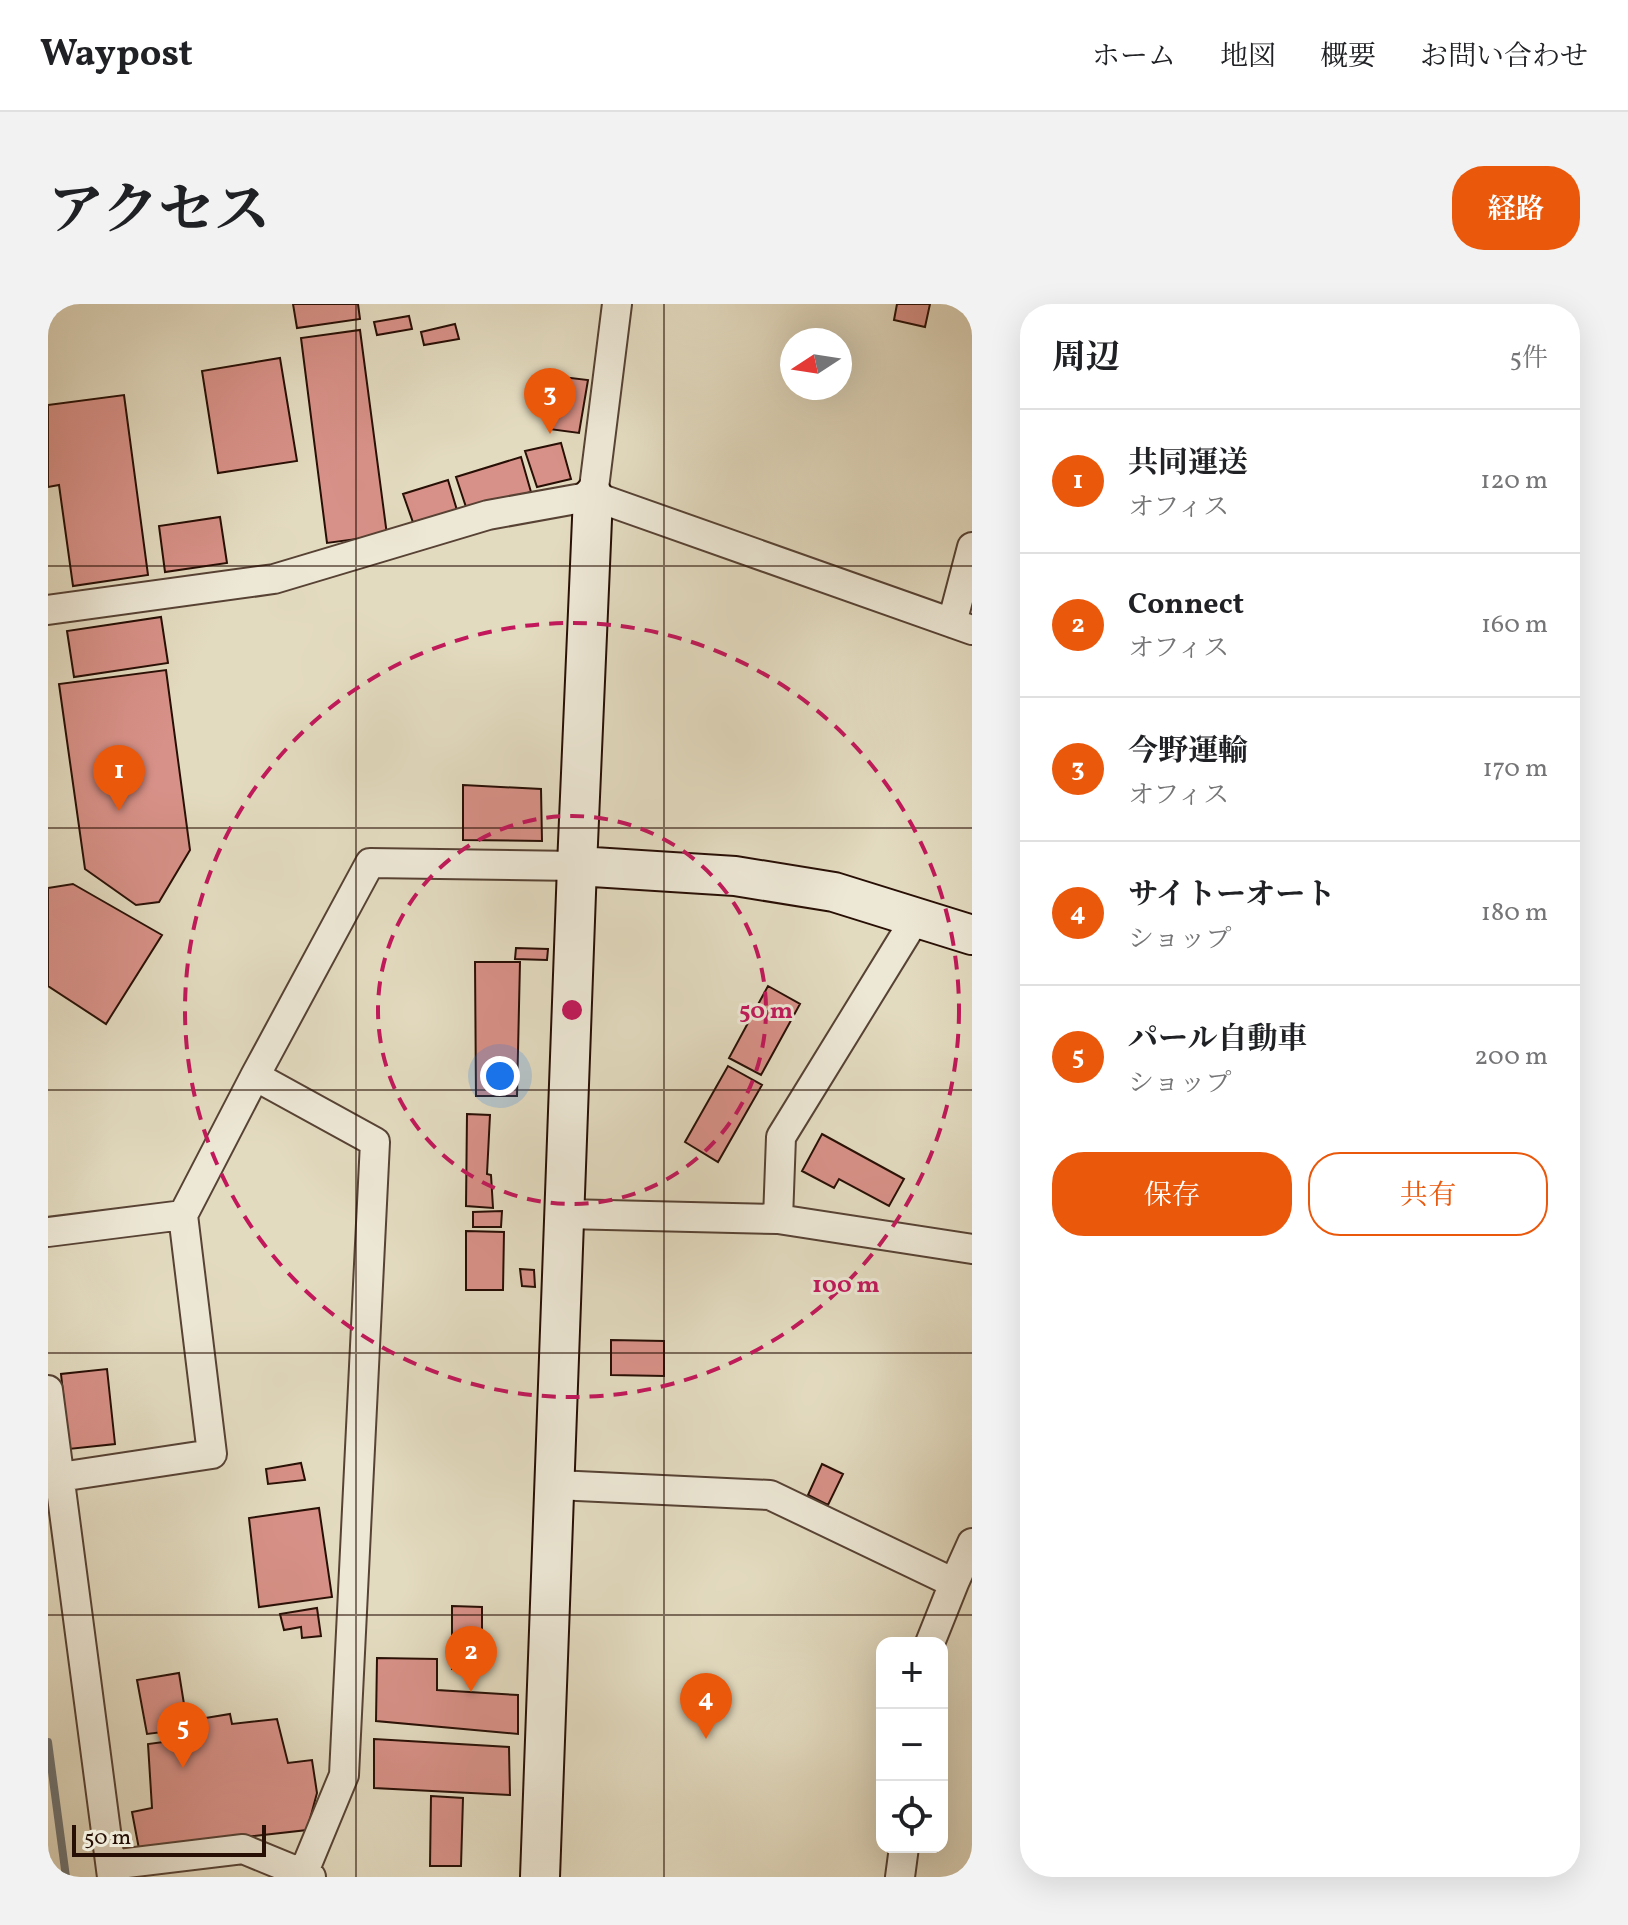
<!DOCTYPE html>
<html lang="ja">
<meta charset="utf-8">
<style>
:root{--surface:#fff;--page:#f2f2f2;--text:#202124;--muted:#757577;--line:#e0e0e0;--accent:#ea580c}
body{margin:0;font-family:Vollkorn,"Noto Serif JP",serif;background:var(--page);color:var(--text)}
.controls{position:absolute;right:24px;bottom:24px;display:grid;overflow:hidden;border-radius:16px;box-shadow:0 8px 32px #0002}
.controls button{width:72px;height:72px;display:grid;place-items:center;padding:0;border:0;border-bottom:2px solid var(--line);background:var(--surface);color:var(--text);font:40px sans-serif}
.compass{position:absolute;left:732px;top:24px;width:72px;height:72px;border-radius:50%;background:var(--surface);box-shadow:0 8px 32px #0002;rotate:258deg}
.scale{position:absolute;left:24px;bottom:20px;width:194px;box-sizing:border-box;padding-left:8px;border:4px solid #280f05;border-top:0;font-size:22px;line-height:28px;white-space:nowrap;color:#280f05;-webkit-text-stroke:6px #ede8d6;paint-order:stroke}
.you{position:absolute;left:452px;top:772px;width:28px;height:28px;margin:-20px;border:6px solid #fff;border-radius:50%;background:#1a73e8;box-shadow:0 0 0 12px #1a73e833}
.badge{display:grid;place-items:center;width:52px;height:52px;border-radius:50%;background:var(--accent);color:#fff;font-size:26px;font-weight:700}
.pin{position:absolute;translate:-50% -66px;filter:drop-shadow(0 2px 4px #0008)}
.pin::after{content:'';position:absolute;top:42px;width:28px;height:24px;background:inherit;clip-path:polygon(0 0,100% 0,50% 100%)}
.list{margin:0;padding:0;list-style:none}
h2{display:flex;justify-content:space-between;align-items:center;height:104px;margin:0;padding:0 32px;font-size:34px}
h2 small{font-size:26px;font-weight:400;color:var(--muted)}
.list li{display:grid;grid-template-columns:52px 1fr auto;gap:24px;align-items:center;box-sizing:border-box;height:144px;padding:0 32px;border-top:2px solid var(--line)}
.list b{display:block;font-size:30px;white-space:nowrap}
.list p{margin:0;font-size:26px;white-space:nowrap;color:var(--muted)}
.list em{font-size:26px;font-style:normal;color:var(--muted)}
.actions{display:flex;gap:16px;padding:24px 32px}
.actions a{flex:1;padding:18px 0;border:2px solid var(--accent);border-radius:32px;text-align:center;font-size:28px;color:var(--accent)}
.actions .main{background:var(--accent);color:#fff}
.icon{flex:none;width:44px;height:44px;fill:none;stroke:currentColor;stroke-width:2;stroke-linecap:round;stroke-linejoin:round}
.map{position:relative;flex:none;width:924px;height:1573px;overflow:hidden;border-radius:32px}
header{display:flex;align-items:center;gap:48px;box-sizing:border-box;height:112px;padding:0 40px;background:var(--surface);border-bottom:2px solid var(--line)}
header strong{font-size:38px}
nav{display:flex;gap:44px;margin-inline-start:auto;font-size:28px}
.intro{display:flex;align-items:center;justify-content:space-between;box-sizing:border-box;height:192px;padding:0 48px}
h1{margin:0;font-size:56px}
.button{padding:20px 36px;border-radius:32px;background:var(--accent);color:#fff;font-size:28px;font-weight:700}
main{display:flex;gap:48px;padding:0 48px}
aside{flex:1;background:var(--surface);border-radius:32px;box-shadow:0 8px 32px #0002}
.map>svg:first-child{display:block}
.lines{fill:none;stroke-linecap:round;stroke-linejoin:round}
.stream{stroke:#6e7474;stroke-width:8}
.building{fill:#d89188;stroke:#280f05;stroke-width:2}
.street-casing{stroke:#574234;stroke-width:32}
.secondary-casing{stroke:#280f05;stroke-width:42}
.street{stroke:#ede8d6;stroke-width:28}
.secondary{stroke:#ede8d6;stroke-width:38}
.grid{fill:none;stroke:#280f05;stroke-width:2;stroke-opacity:0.55}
.ring{fill:none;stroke:#c2185b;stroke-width:4;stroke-dasharray:14 10}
.centre{fill:#c2185b;stroke:#ede8d6;stroke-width:4}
.ring-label{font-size:24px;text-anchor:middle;font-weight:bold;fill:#c2185b;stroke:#ede8d6;stroke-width:6;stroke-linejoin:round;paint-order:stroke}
</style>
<header>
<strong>Waypost</strong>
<nav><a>ホーム</a><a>地図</a><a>概要</a><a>お問い合わせ</a></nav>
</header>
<div class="intro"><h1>アクセス</h1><a class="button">経路</a></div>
<main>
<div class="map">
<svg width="924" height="1573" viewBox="0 0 924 1573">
<rect width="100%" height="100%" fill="#e3dbc0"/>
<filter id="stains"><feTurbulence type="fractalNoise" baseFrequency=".0025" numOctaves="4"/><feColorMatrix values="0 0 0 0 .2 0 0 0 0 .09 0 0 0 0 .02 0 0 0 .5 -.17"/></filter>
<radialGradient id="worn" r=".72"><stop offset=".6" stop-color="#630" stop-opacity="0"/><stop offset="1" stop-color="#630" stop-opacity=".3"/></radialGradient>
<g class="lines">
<path class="stream" d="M0,1438L18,1573"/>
</g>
<path class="building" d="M245,0H310L312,15L249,24Z
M849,0H882L877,23L846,16Z
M361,12L364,25L329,31L326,18Z
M407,20L411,35L376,41L373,28Z
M312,26L339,231L279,239L253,34Z
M232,54L249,157L170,169L154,67Z
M506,72L540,76L531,129L501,125Z
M76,91L100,271L25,282L11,181L0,183V101Z
M513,139L523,175L489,183L477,147Z
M473,153L483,188L419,206L408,173Z
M400,176L411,213L367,224L355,190Z
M172,213L179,259L117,268L111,222Z
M113,313L120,359L26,373L19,327Z
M118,366L142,546L111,598L88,601L37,565L11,380Z
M415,481L493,485L494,537L415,536Z
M25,580L114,631L58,720L0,682V584Z
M468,644L500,645L499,656L467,655Z
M427,658H472L469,792H428Z
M720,682L752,700L713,771L681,754Z
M680,762L714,781L670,858L637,838Z
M419,810L442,811L439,870L443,871L445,904L418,902Z
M774,830L856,875L841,902L791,875L786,884L754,867Z
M454,907L453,923H425V908Z
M418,927L456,928L455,986H418Z
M472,965L486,966L487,983L474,982Z
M563,1036L616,1037V1072L563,1071Z
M59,1065L67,1140L21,1145L13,1070Z
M253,1159L257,1176L220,1180L218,1165Z
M774,1160L795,1170L780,1201L760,1191Z
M271,1204L284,1293L211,1303L201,1214Z
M404,1302L434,1303V1364L404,1365Z
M269,1304L273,1332L254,1334L253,1323L236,1326L232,1310Z
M329,1354L389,1355V1386L470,1391V1430L328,1417Z
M131,1369L140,1425L99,1430L89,1376Z
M182,1410L184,1420L229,1415L240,1459L264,1456L269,1489L259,1526L91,1545L84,1508L104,1504L100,1440L145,1434V1416Z
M326,1435L461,1443L462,1491L326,1484Z
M383,1492L415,1494L413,1562H382Z"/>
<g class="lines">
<defs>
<path id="street" d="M545,192L569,0
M0,306L226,275L440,211L545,192L924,326
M904,319L924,243
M517,910L730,915L924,945
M730,915L733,833L869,612
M0,928L135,911
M0,1086L64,1573
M12,1173L164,1150L135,911L207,772
M508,1181L722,1191L906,1279L924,1239
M882,1339L906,1279
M63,1561L195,1545L263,1573
M255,1570L296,1471L327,838L207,772L322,559L529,562
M852,1573L856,1543"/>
<path id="secondary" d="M529,562L545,192
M492,1573L529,562L687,572L786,588L924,631"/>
</defs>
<use href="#street" class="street-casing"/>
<use href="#secondary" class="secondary-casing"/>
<use href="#street" class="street"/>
<use href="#secondary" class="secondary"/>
</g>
<path class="grid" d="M308,0V1573M616,0V1573M0,262H924M0,524H924M0,786H924M0,1049H924M0,1311H924"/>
<g class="ring">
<circle cx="524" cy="706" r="194"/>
<circle cx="524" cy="706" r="387"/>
</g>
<circle cx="524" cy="706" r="12" class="centre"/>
<g class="ring-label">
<text x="718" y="714">50 m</text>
<text x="798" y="988">100 m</text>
</g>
<rect width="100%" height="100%" filter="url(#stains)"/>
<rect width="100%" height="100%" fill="url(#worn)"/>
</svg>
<div class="controls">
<button>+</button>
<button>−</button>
<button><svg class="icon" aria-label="locate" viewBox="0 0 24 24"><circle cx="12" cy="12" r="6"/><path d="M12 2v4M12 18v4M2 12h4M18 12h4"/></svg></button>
</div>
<svg class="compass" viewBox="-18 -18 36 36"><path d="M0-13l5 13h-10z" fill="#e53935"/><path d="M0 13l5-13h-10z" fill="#757577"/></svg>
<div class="scale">50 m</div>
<div class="you"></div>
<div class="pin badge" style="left:71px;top:507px">1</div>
<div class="pin badge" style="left:423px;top:1388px">2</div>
<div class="pin badge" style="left:502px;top:130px">3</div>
<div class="pin badge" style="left:658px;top:1435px">4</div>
<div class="pin badge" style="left:135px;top:1464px">5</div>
</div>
<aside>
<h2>周辺<small>5件</small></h2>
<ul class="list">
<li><span class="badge">1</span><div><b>共同運送</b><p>オフィス</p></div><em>120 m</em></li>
<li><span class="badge">2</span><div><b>Connect</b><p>オフィス</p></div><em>160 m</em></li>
<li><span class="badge">3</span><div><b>今野運輸</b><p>オフィス</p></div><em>170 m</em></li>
<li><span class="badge">4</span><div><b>サイトーオート</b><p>ショップ</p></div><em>180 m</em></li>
<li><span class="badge">5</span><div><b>パール自動車</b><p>ショップ</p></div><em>200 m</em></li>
</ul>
<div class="actions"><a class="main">保存</a><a>共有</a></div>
</aside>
</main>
